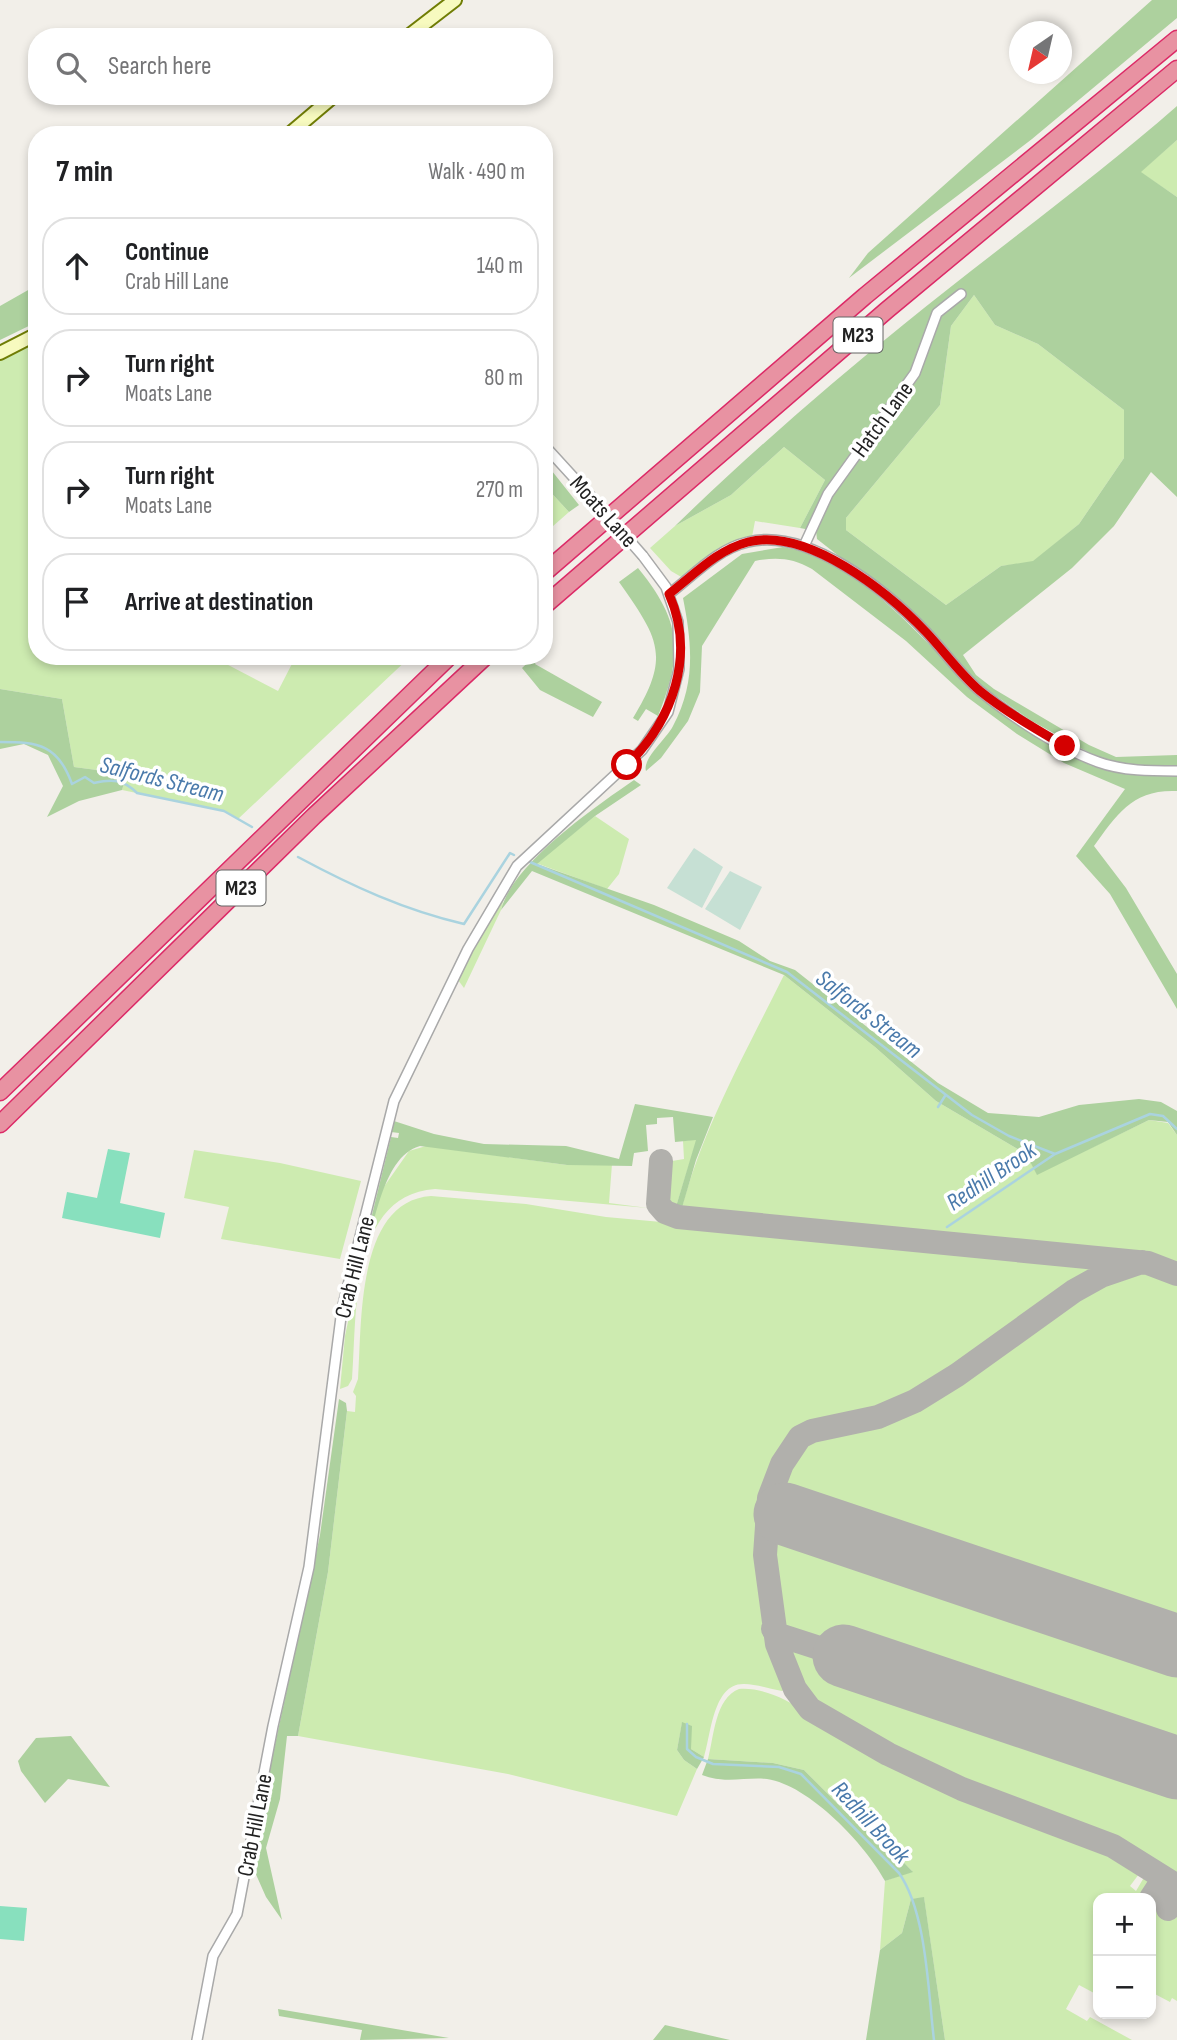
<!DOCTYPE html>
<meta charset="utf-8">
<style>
:root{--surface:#fff;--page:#f6f6f6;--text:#202124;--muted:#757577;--line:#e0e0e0}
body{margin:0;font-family:"Sofia Sans Condensed",sans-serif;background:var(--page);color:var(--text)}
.controls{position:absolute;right:21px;bottom:21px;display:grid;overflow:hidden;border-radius:14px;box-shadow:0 4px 10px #0003}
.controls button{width:63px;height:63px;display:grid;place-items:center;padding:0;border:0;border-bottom:2px solid var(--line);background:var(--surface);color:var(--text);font:35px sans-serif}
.compass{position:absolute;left:1009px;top:21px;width:63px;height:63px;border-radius:50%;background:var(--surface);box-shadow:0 4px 10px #0003;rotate:214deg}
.stop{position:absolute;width:21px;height:21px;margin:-16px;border:5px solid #d40000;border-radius:50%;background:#fff}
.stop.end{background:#d40000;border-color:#fff;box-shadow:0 2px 7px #0008}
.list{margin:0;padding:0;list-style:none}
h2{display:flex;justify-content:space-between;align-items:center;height:91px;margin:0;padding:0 28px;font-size:30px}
h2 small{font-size:23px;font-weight:400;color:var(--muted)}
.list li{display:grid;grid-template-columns:46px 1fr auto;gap:21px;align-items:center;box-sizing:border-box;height:98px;margin:0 14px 14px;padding:0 14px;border:2px solid var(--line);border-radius:28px}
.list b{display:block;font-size:26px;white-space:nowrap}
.list p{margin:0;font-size:23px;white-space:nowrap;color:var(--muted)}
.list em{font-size:23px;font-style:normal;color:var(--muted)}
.icon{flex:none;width:38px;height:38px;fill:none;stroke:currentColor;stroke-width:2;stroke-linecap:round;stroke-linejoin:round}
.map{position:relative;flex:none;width:1177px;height:2040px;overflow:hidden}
.search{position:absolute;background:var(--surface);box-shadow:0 4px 10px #0003;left:28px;top:28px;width:525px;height:77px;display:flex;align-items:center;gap:18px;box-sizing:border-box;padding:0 24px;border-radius:28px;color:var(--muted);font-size:26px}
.panel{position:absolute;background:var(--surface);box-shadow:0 4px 10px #0003;left:28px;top:126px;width:525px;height:539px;border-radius:28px}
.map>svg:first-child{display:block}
.grass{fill:#cdebb0}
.forest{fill:#add19e;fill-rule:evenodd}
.wetland{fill:#c6e0d4}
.pitch{fill:#88e0be}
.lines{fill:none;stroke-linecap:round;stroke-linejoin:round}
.stream{stroke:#aad3df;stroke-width:2.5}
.taxiway{stroke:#b1b0ac;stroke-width:24}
.runway{stroke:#b1b0ac;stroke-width:63}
.street-casing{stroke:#a9a9a9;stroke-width:12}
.secondary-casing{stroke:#707d05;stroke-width:16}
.highway-casing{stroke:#dc2a67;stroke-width:19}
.street{stroke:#fff;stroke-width:9}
.secondary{stroke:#f7fabf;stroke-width:12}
.highway{stroke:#e892a2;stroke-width:16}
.street-bridge-casing{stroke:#a9a9a9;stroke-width:12;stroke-linecap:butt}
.street-bridge{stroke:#fff;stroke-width:9}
.route{stroke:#d40000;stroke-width:9}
.labels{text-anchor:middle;stroke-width:7;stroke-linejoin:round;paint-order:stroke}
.shield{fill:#fff;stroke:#646464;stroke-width:2}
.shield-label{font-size:21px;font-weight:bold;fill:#222}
.street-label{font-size:23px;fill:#222;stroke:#fff}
.water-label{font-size:24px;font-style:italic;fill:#4a7aab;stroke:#fff}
</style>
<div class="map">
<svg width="1177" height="2040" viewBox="0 0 1177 2040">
<rect width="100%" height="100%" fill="#f2efe9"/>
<path class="grass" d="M1177,140V197L1140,172Z
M974,295L995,325L1038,344L1124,410V458L1079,524L1033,562L1001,566L946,605L846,530V518L940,405L951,326Z
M37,341V656H211L278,691L296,656H411L238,819L224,811L122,790L127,774L74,767L62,699L0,689V358Z
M784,447L825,480L800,528L755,521L752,537L683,578L671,571L650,548L675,526L731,495Z
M544,485L569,512L544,534Z
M595,816L629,839L619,874L607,889L536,863Z
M504,898L501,910L464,988L458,980L482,929Z
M784,975L875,1047L936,1101L1026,1154L1037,1174L1149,1120L1168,1123L1177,1135V1267L1145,1254L681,1211C703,1127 746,1052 784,975Z
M697,1139L675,1210L668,1208L672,1161L684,1159L683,1141Z
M426,1146L567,1165L612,1164L609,1203L648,1208L435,1189C349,1195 357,1315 352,1379L348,1386L340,1389L345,1336L360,1265L381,1191L409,1151Z
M194,1150L280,1163L361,1181L340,1259L221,1239L229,1207L184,1198Z
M431,1196L526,1204L606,1217L1084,1260L1092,1263L1094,1268L1090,1275L1053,1296L952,1372L916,1394L869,1413L811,1424L789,1439L766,1483L759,1521L765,1623L787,1688L782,1691C770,1689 756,1684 744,1684C713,1683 711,1735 704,1757L691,1749V1726L682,1723L677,1750L684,1760L697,1769L677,1816L508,1774L298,1736L328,1572L347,1411L355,1412L356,1396L353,1392L358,1379C362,1324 356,1201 431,1196Z
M1149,1268L1177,1280V1879L1115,1839L969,1785L874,1740L812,1703L800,1684L779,1629L772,1544L777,1492L792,1460L806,1441L889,1420L955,1384L1076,1296L1115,1277Z
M739,1689C779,1686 816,1721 849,1739C898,1766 947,1790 999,1811C1047,1832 1097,1840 1142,1870L1130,1886L1136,1891L1146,1874L1158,1882L1146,1898H1098V1984L1094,1993L1079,1985L1066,2009L1087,2021L1090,2017L1132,2040H945L924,1898L911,1899L902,1933L880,1950L885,1881L912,1871L882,1840L847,1813L804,1770L773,1763L708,1759C714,1737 715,1698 739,1689Z
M1163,1884L1175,1893L1163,1911L1169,1914L1177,1901V2001L1172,1998L1170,2002L1151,1992V1902Z"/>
<path class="forest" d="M1152,0H1177V18L1032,139L849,278L868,253Z
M1177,106V140L1141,172L1177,197V497L1151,472L1114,526L1072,568L963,655L976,675L994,689L1089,745L1116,757L1177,755V766L1122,765L1093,755L1030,720L975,681L922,621L817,539L816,531L800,528L825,480L784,447L731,495L675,526C747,456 824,389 903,325C994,251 1089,183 1177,106ZM974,295L995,325L1038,344L1124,410V458L1079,524L1033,561L1001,566L946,605L846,530V518L940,405L951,326Z
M37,285V322L0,340V306Z
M544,461L579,505L569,512L544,485Z
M783,547C851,559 899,615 946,661C970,685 1003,705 1030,726C1051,741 1073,760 1098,768C1123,775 1151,774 1177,775V791C1133,789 1117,814 1094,846L1126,888L1177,974V1009L1110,894L1076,856L1125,789L1064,763L1017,734L967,697L906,641L812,569C792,558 777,557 755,561L702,646L700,692L688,721L661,758L646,771C642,759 667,738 673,726C696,683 692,644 683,598L742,554Z
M638,568C682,622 683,653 658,716L646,709L638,721L633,718C671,656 659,639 619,582Z
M535,656H539L535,664L602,702L593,717L540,690L522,668Z
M0,689L62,699L74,767L127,774L122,790L79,801L47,817L63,786L48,755L24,744L0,749Z
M634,780L641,785L595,816L537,864L654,905L739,941L770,961L795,970L938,1083L988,1113L1039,1117L1079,1105L1139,1099L1161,1102L1177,1111V1135L1168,1122L1149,1120L1037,1175L1026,1154L936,1101L875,1047L784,975L532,871L501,910C512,864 595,807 634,780Z
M635,1104L713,1117L696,1160L681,1211L675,1210L696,1140L675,1142L673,1117L657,1118V1124L646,1125L648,1151L634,1153L632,1166L567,1165L420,1146C380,1157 375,1233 360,1264L391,1137L398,1138L399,1133L391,1132L394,1121L434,1134L484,1144L566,1146L619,1159Z
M339,1399L346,1403L347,1411L328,1572L298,1736H287L280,1799L266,1848L282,1920L266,1897L250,1861L320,1535Z
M682,1722L692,1726L691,1749L704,1757L697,1769L684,1760L677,1750Z
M71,1736L110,1787L68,1779L45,1803L21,1771L18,1761L36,1738Z
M708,1759L773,1763L804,1770L847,1813L882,1840L913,1872L885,1881C866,1845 809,1785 767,1779C745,1777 724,1784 702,1775Z
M924,1897L945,2040H866L880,1950L902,1933L911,1899Z
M278,2009L449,2038L360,2040L362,2030L279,2016Z
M665,2025L730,2040H653Z"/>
<path class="wetland" d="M694,848L723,867L702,908L667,888Z
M730,871L762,887L740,930L705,909Z"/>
<path class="pitch" d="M108,1149L130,1153L120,1203L165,1213L160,1238L62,1218L67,1192L97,1198Z
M0,1906L27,1908L24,1941L0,1939Z"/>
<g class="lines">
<path class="stream" d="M0,742C39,742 58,745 72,784L85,777L94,783C112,779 123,779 137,793L224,811L252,827
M298,857C352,886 404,910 464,924L510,853L514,855
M530,862L787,972L972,1115L1009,1136L1055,1154
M938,1107L945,1096
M947,1227L1055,1154L1150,1114L1163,1116L1177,1129
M687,1724V1749L696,1757L713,1764L779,1767L801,1774L899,1873C927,1913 928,1992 934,2040"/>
<path class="taxiway" d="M661,1161L658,1204L665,1212L678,1217L1148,1263L1177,1274
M1142,1262L1101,1276L1074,1291L957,1375L915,1401L878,1417L812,1431L800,1437L782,1464L769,1498L765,1555L777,1644L795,1689L810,1709L888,1754L962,1789L1113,1846L1177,1886
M773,1629L779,1635L844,1656
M1151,1898L1164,1878
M1168,1909L1177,1895"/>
<path class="runway" d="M785,1514L1177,1646
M844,1656L1177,1768"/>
<defs>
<path id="street" d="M544,445L586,491
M804,546L828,494L915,373L937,313L961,294
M669,594C694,575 717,549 748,542C808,527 887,591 926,632C944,651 960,674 980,691C1014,718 1057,747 1098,762C1123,771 1151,771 1177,771
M197,2040L213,1956L237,1914L273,1726L309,1567L342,1309L394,1101L468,949L517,866L642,750L668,712L679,669L678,622L666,587L643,556"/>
<path id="secondary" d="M407,37L455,0
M288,135L334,96
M0,353L37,334"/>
<path id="highway" d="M544,573L865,296L1177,39
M544,606L887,310L1177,69
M0,1092L450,656
M0,1124L314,816L486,656"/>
</defs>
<use href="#street" class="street-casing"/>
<use href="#secondary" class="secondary-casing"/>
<use href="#highway" class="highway-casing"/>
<use href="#street" class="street"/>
<use href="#secondary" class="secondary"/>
<use href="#highway" class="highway"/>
<defs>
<path id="street-bridge" d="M586,491L643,556"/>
</defs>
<use href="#street-bridge" class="street-bridge-casing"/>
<use href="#street-bridge" class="street-bridge"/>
</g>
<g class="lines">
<path class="route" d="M627,765C673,720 696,655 669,594C694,575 717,550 748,542C807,527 888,592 926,632C944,651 960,674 980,691C1006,712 1036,729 1065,746"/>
</g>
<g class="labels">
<g class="shield">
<rect x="833.5" y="317.5" width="49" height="35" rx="5"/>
<rect x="216.5" y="870.5" width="49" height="35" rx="5"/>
</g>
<g class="shield-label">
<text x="858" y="342">M23</text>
<text x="241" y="895">M23</text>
</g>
<g class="street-label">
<text transform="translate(882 419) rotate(-54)" y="8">Hatch Lane</text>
<text transform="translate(604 511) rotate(48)" y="8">Moats Lane</text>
<text transform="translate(354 1267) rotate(-76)" y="8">Crab Hill Lane</text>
<text transform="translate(254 1825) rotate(-79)" y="8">Crab Hill Lane</text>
</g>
<g class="water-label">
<text transform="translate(162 779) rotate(14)" y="8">Salfords Stream</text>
<text transform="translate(869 1014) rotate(38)" y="8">Salfords Stream</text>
<text transform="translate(991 1176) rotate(-34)" y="8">Redhill Brook</text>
<text transform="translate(871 1822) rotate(47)" y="8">Redhill Brook</text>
</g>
</g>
</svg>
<div class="controls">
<button>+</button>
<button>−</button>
</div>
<svg class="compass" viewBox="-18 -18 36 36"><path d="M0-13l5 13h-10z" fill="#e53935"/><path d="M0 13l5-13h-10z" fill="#757577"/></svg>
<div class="stop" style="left:627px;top:765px"></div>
<div class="stop end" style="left:1065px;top:746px"></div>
<div class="search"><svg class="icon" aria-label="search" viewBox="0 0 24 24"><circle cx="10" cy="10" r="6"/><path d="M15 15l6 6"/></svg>Search here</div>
<section class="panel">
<h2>7 min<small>Walk · 490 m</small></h2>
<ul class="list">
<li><svg class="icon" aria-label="ahead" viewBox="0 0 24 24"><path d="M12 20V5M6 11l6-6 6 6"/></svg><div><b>Continue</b><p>Crab Hill Lane</p></div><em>140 m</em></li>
<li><svg class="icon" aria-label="right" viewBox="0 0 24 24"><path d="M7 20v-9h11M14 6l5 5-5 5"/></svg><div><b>Turn right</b><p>Moats Lane</p></div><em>80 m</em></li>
<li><svg class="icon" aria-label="right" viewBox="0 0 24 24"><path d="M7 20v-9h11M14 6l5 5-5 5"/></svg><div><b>Turn right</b><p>Moats Lane</p></div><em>270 m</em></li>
<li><svg class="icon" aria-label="arrive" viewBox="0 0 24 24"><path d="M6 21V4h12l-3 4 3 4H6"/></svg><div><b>Arrive at destination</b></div></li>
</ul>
</section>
</div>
